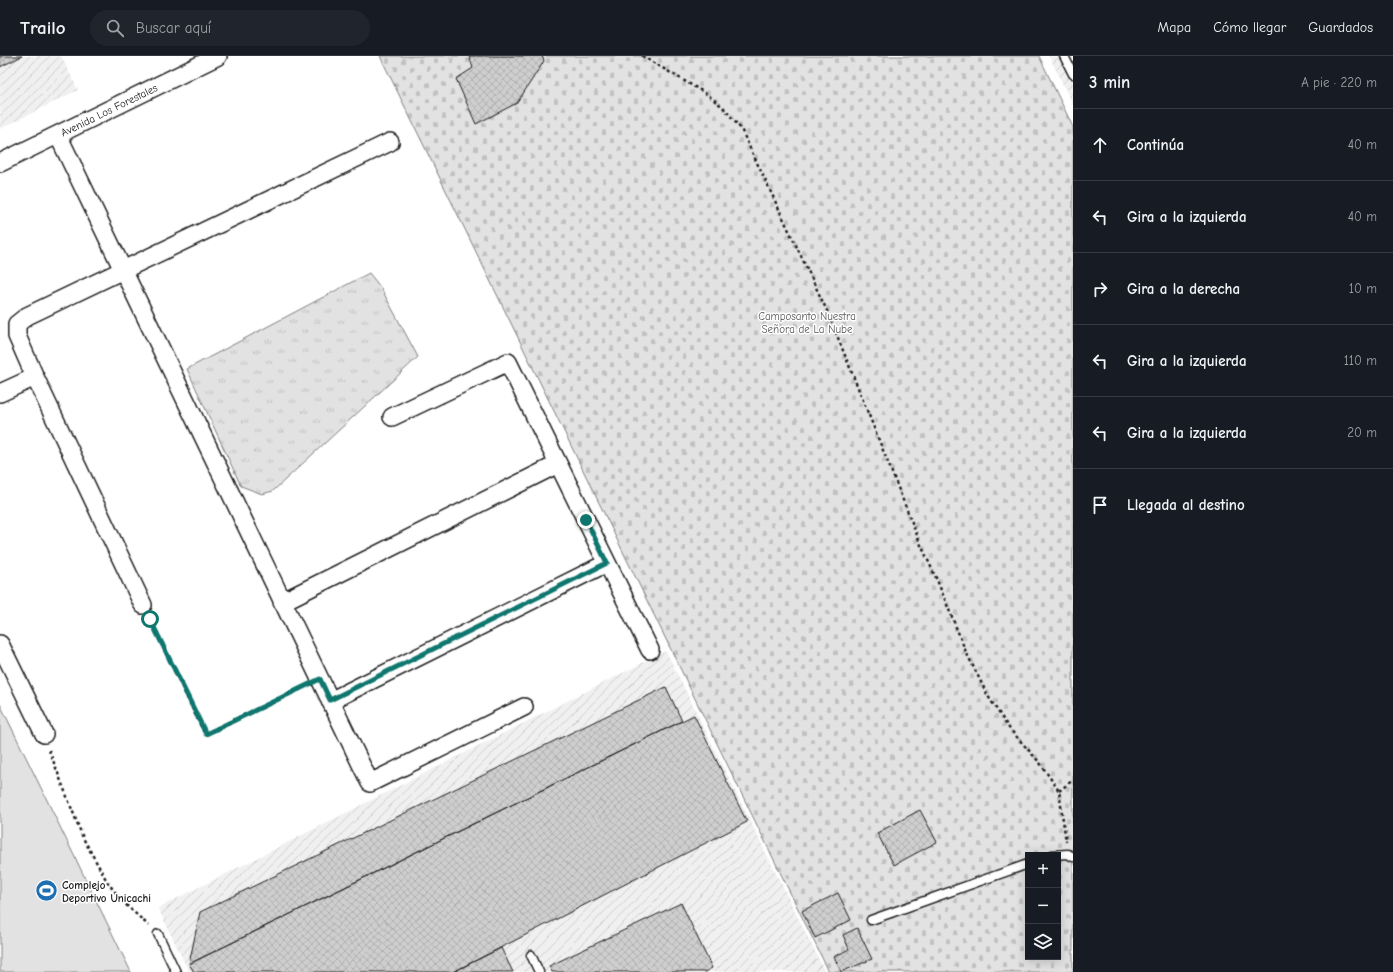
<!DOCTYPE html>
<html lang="es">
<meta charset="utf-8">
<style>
:root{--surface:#171b24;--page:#20242c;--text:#f1f3f6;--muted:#9ea1a6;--line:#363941}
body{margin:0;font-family:"Comic Neue",sans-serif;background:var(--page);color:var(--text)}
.controls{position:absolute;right:12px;bottom:12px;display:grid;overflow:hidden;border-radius:0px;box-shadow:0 2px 10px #0003}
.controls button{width:36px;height:36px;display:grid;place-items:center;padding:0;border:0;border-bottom:1px solid var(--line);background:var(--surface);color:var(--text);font:20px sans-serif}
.stop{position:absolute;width:12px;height:12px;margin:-9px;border:3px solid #0f766e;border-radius:50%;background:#fff}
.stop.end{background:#0f766e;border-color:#fff;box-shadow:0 1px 4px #0008}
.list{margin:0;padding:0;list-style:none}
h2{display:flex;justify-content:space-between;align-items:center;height:52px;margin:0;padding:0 16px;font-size:17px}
h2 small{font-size:13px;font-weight:400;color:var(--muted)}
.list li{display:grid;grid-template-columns:26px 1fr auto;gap:12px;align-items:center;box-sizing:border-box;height:72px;padding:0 16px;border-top:1px solid var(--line)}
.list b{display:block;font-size:15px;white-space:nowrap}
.list em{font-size:13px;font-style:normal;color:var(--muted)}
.icon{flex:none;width:22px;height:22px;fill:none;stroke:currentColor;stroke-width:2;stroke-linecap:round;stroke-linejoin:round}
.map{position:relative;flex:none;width:1073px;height:916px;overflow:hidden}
header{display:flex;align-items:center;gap:24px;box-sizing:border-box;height:56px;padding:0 20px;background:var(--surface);border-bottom:1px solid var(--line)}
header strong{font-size:19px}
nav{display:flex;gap:22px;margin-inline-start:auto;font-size:14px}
.search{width:280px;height:36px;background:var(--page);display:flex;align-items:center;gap:10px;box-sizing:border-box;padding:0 14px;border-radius:22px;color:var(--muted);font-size:15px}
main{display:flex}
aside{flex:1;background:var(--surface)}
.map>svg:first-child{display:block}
.industrial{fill:url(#industrial-furrows)}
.grass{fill:url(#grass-tufts);stroke:#7f7f7f}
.cemetery{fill:url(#cemetery-stones);stroke:#7f7f7f;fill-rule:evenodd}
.garden{fill:#e2e2e2;stroke:#7f7f7f}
.building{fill:url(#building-cross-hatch);stroke:#1c1c1c}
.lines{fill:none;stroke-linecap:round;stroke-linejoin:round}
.service-casing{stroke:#1c1c1c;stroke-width:11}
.minor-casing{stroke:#1c1c1c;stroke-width:20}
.path{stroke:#1c1c1c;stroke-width:2.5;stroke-dasharray:3 3;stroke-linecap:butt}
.service{stroke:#fff;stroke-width:8}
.minor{stroke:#fff;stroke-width:17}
.route{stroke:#0f766e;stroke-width:5}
.labels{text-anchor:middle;stroke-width:3;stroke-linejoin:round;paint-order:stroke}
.street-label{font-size:11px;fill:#1c1c1c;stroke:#fff}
.park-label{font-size:11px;fill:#575757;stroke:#fff}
.poi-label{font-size:11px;font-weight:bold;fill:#1c1c1c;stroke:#fff;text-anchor:start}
</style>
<header>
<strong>Trailo</strong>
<div class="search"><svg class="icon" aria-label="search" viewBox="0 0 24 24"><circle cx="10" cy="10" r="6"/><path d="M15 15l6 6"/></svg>Buscar aquí</div>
<nav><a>Mapa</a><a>Cómo llegar</a><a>Guardados</a></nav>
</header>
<main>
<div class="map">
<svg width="1073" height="916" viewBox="0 0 1073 916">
<defs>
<pattern id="industrial-furrows" width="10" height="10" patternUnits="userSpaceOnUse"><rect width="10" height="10" fill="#f0f0f0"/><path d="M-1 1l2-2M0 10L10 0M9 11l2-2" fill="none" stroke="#cdcdcd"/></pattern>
<pattern id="grass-tufts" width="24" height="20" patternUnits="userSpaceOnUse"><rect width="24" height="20" fill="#e2e2e2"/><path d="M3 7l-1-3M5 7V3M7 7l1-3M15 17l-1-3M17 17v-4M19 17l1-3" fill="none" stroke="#c1c1c1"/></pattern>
<pattern id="cemetery-stones" width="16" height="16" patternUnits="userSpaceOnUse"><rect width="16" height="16" fill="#e2e2e2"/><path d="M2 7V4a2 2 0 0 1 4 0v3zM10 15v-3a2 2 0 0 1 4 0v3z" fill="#c1c1c1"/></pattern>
<pattern id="building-cross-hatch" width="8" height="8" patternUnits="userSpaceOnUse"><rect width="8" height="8" fill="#cecece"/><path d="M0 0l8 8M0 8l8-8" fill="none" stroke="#b0b0b0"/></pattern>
</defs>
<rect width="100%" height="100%" fill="#fff"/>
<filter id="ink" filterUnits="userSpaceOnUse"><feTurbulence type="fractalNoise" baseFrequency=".025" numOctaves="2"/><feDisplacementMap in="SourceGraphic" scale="8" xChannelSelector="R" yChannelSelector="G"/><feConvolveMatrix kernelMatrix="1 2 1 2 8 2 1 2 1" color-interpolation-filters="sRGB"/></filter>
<g filter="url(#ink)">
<path class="industrial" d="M0,0H61L78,34L0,73Z
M1049,0H1073V49Z
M666,595L825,916H189L158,852Z"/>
<path class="grass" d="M369,217L381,232L418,301L273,435L262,438L241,430L187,313Z"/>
<path class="cemetery" d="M380,0H1039L1073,71V916H829ZM1028,799H1058V901H1028Z"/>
<path class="garden" d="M0,648L131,916H0Z"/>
<path class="building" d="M0,0H22L0,11Z
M469,0H542L544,5L517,47L476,68L456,23L473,12Z
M666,631L682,665L189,908L200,856Z
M694,659L747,766L453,916H194L189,908Z
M920,754L937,786L894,809L877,777Z
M838,837L851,864L815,882L802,855Z
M681,847L712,912L705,916H552L549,910Z
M857,872L872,903L841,916L834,901L849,893L843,879Z
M501,892L513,916H453Z"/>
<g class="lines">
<defs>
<path id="service" d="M1064,0L1073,18
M1052,799L1068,798L1073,801
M871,864L1028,808
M158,878L176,916
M531,899L539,916"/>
<path id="minor" d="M58,79L370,727L524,651
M0,107L218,0
M0,337L35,321
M392,361L508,306L650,594
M282,546L558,408
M143,549L35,321L17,280V268L27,260L390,86
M0,588L44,678
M330,645L607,507"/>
</defs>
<use href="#service" class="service-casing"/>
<use href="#minor" class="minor-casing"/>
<path class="path" d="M642,0L705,37L723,51L741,73L828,257L921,489L937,524L966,596L988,640L1008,671L1040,707L1059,735L1066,786
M151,565L205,678L304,631
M49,694L83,782L108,827L124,847L149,870
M1059,735L1073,724"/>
<use href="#service" class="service"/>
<use href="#minor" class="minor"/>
</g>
</g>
<g class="lines" filter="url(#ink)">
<path class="route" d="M150,563L206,678L320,623L330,644L607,507L586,464"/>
</g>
<defs>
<symbol id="stadium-disc" viewBox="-11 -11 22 22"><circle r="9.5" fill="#1f6fb2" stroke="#fff"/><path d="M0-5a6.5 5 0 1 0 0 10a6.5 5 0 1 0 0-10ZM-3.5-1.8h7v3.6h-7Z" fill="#fff"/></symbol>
</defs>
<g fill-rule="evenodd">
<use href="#stadium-disc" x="34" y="822" width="25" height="25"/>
</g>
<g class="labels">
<g class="street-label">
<text transform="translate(109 54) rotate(-26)" y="4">Avenida Los Forestales</text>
</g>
<g class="park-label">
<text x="807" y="264">Camposanto Nuestra<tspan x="807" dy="13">Señora de La Nube</tspan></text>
</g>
<g class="poi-label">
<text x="62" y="833">Complejo<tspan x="62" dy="13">Deportivo Unicachi</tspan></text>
</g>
</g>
</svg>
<div class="controls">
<button>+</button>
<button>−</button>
<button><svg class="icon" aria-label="layers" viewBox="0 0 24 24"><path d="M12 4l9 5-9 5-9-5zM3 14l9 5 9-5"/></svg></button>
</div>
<div class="stop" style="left:150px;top:563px"></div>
<div class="stop end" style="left:586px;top:464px"></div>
</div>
<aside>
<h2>3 min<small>A pie · 220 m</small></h2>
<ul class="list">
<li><svg class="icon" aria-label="ahead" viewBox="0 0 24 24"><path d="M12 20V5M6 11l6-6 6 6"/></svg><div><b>Continúa</b></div><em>40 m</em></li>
<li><svg class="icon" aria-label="left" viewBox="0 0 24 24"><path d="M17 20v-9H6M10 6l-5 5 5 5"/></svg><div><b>Gira a la izquierda</b></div><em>40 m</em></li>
<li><svg class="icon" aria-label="right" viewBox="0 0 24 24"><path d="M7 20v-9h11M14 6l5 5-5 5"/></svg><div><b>Gira a la derecha</b></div><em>10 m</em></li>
<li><svg class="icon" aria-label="left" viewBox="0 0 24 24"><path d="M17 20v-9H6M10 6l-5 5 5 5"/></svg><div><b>Gira a la izquierda</b></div><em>110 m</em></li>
<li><svg class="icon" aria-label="left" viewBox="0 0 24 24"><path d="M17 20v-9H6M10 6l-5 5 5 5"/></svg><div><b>Gira a la izquierda</b></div><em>20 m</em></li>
<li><svg class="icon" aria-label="arrive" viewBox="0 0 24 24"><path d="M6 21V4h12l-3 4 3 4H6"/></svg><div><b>Llegada al destino</b></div></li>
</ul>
</aside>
</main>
